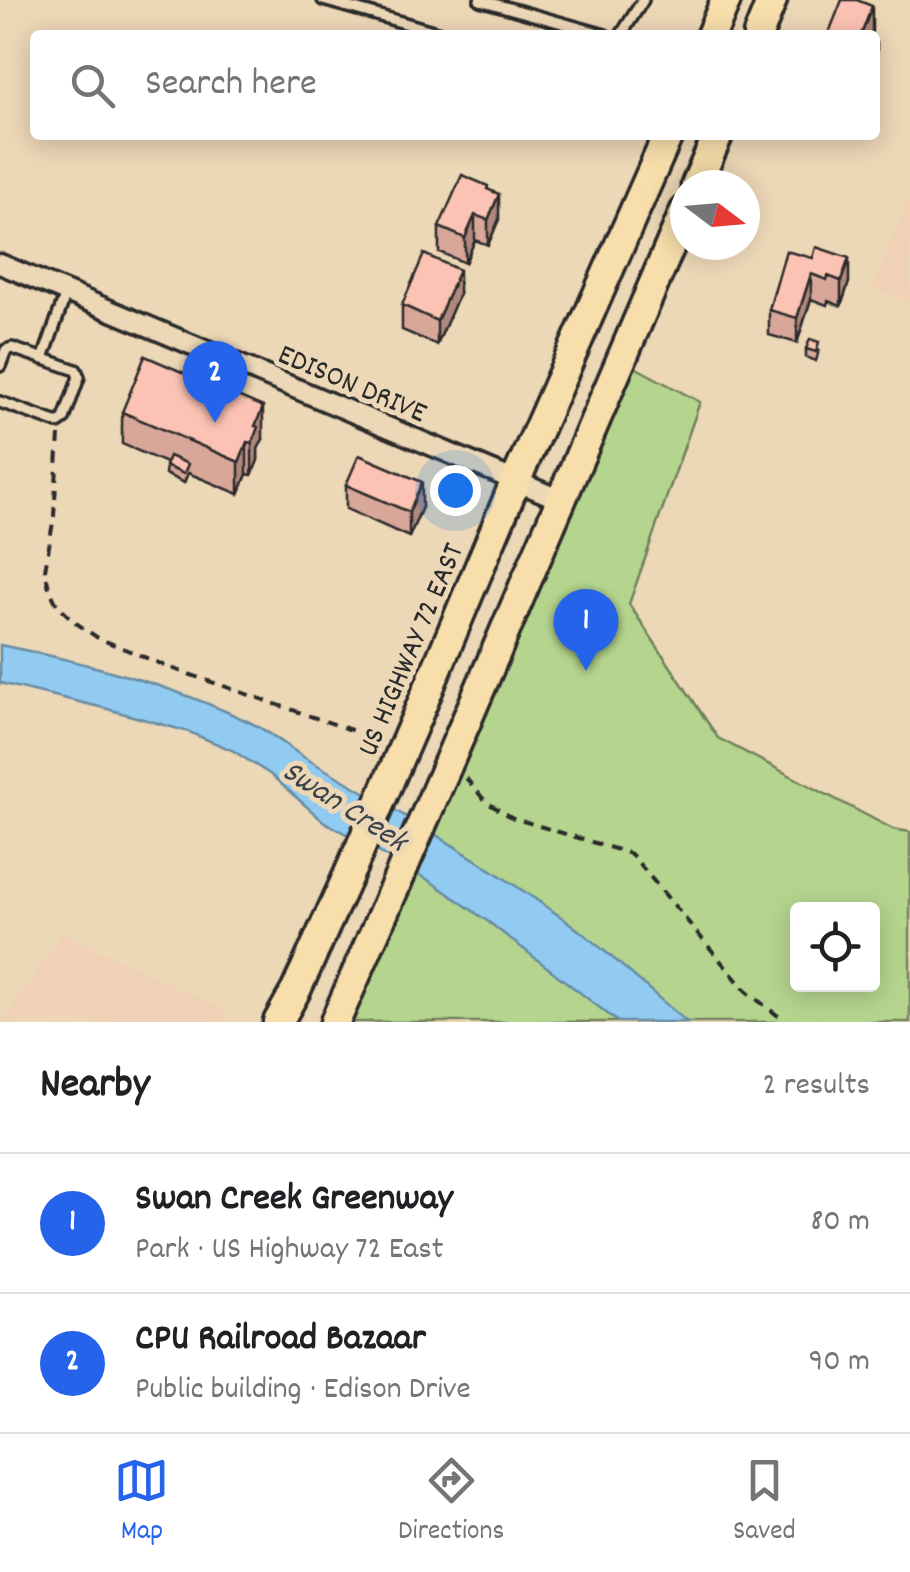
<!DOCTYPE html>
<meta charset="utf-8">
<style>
:root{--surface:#fff;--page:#f2f2f2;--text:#202124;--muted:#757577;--line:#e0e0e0;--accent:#2563eb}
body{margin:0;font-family:Dekko,sans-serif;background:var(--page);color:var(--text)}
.controls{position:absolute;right:30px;bottom:30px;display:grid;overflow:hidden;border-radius:10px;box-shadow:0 5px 25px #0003}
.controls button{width:90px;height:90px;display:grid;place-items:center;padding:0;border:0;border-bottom:2px solid var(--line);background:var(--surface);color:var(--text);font:50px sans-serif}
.compass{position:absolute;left:670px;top:170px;width:90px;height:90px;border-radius:50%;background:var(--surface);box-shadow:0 5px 25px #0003;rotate:106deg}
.you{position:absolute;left:455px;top:490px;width:35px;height:35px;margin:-25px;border:8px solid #fff;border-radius:50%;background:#1a73e8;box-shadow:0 0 0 15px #1a73e833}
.badge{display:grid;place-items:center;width:65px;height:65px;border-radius:50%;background:var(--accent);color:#fff;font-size:32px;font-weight:700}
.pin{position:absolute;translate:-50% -82px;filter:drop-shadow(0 2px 5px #0008)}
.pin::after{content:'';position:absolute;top:52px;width:35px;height:30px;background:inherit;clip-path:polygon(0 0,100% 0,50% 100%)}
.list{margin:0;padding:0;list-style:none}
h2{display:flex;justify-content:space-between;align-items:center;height:130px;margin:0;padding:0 40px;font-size:42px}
h2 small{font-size:32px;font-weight:400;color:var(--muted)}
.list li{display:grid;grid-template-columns:65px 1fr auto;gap:30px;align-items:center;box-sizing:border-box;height:140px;padding:0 40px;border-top:2px solid var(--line)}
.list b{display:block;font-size:38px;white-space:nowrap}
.list p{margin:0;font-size:32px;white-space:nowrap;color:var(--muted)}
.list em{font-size:32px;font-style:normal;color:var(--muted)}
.icon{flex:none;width:55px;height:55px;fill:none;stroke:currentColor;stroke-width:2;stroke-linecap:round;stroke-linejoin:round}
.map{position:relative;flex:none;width:910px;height:1022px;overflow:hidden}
.search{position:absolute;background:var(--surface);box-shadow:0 5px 25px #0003;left:30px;right:30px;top:30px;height:110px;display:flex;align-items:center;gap:25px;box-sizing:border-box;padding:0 35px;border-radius:10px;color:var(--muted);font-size:38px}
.sheet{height:410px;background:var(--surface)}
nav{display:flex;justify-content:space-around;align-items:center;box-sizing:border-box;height:140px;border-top:2px solid var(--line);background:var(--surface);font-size:28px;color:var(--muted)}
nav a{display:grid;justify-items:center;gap:5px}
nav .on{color:var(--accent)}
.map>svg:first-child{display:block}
.built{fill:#f1d1b5}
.green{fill:#b5d58e;stroke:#70805c;stroke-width:2.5;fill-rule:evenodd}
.water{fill:#91cbf1;stroke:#688ba2;stroke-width:2.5}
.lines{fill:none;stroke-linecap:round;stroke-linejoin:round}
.service-casing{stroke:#2b2b2b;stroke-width:16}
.minor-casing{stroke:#2b2b2b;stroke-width:25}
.trunk-casing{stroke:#2b2b2b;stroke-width:35}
.path{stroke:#2b2b2b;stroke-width:4;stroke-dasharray:10 8;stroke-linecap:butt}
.service{stroke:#ecd7b6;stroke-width:9}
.minor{stroke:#ecd7b6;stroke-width:18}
.trunk{stroke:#f8deab;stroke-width:28}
.trunk-bridge-casing{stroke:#2b2b2b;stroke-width:35;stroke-linecap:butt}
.trunk-bridge{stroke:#f8deab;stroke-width:28}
.wall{fill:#d9a79a;stroke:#2b2b2b;stroke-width:2.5}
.shaded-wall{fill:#b0887d;stroke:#2b2b2b;stroke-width:2.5}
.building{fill:#fcc2b3;stroke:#2b2b2b;stroke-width:2.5}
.labels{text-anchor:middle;stroke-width:10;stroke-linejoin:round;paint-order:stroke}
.street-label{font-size:30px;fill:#2b2b2b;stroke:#ecd7b6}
.water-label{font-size:32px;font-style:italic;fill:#3a4349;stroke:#ecd7b6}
</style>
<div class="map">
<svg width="910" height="1022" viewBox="0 0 910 1022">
<rect width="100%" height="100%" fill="#ecd7b6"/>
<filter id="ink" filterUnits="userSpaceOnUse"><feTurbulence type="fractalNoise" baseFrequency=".01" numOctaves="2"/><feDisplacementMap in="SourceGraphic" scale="20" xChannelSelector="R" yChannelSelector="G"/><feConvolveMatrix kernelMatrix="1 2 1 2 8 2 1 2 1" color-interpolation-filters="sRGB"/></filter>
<g filter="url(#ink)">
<path class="built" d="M910,197V302L873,287Z
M62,933L228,1012L221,1022H3Z"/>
<path class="green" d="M631,365L700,402L629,604L718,738L893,829L910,832V1022H347ZM798,909H872V984H798Z"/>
<path class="water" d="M0,645C84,662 169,684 247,721C268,730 286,746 305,758C393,808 481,860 564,919C607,950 646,988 687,1022H618L486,920L430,881L323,821L271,775L232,750L189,732L104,708L0,683Z"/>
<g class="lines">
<defs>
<path id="service" d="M323,0L447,35
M480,0L605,35
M621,35L643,0
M43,359L66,293
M0,366L6,350L12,348L76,370L79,377L64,419L58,423L0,402"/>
<path id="minor" d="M0,264L561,500"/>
<path id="trunk" d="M711,35L726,0
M758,35L772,0
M696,185L718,135
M423,702L516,480L668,135
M465,724L685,211
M278,1022L296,990L352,867
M335,1022L396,884"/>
</defs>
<use href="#service" class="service-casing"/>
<use href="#minor" class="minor-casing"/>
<use href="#trunk" class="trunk-casing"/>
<path class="path" d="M59,435L54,516L45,570L49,588L57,605L76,623L98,638L171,668L380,740
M466,778L486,802L513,818L631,854L746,991L786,1022"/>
<use href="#service" class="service"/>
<use href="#minor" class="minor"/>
<use href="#trunk" class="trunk"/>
<defs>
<path id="trunk-bridge" d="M352,867L423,702
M396,884L465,724"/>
</defs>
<use href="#trunk-bridge" class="trunk-bridge-casing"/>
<use href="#trunk-bridge" class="trunk-bridge"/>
</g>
<path class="wall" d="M488,189L499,219L488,245L475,240L465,263L439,252V227Z
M786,251L849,282L841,306L828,301L827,305L811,299L797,343L769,335V310Z
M459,294L437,345L402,330V305Z
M806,349L819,350L816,361L806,357Z
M122,412L263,439L258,449V460L252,475L247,474L239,494L188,473L184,483L165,474L166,463L122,444Z
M346,485L422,507L409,537L346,509Z"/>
<path class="shaded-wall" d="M872,6V31L871,35H861Z
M877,42V67L875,73V48Z
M499,194V219L488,245V220Z
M475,215V240L465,263V238Z
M849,258V282L841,306V281Z
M459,270V294L437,345V321Z
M811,274V299L797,343V318Z
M263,407V439L258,449V460L252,475V443L255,426Z
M247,442V474L239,494V462Z
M422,482V507L409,537V512Z"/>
<path class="building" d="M842,0H857L872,6L861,35H828Z
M462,175L488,186L487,189L499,194L488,220L475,215L465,238L439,227Z
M816,247L849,258L841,281L828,276L827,280L811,274L797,318L769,310L786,251L813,258Z
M424,254L459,270L437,321L402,305Z
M810,339L819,342L816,352L806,349Z
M145,356L263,407L255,426L258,427L252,443L247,442L239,462L122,412Z
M359,455L422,482L409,512L346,485Z
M169,456L188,464L184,474L165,466Z"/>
</g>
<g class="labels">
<g class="street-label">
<text transform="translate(353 382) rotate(23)" y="10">EDISON DRIVE</text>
<text transform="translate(409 649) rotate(-67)" y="10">US HIGHWAY 72 EAST</text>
</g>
<g class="water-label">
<text transform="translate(346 804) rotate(33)" y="11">Swan Creek</text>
</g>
</g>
</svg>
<div class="controls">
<button><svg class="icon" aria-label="locate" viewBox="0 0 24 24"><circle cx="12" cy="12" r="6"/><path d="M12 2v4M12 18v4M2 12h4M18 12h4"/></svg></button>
</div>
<svg class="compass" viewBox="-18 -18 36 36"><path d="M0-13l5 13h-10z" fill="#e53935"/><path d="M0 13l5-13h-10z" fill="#757577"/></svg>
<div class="you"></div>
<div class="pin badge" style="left:586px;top:671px">1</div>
<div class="pin badge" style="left:215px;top:423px">2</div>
<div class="search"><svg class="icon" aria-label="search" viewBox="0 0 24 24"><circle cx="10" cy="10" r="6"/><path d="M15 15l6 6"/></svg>Search here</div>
</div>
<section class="sheet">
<h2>Nearby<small>2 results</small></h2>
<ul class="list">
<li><span class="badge">1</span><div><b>Swan Creek Greenway</b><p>Park · US Highway 72 East</p></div><em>80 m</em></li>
<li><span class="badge">2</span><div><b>CPU Railroad Bazaar</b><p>Public building · Edison Drive</p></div><em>90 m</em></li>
</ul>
</section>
<nav>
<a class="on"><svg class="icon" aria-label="map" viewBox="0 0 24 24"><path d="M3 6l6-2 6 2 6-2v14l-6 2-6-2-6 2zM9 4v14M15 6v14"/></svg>Map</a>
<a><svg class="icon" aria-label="directions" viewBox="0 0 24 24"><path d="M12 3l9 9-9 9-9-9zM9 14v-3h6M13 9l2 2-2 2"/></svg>Directions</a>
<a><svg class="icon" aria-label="saved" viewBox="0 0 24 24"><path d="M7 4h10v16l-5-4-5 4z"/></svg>Saved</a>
</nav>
